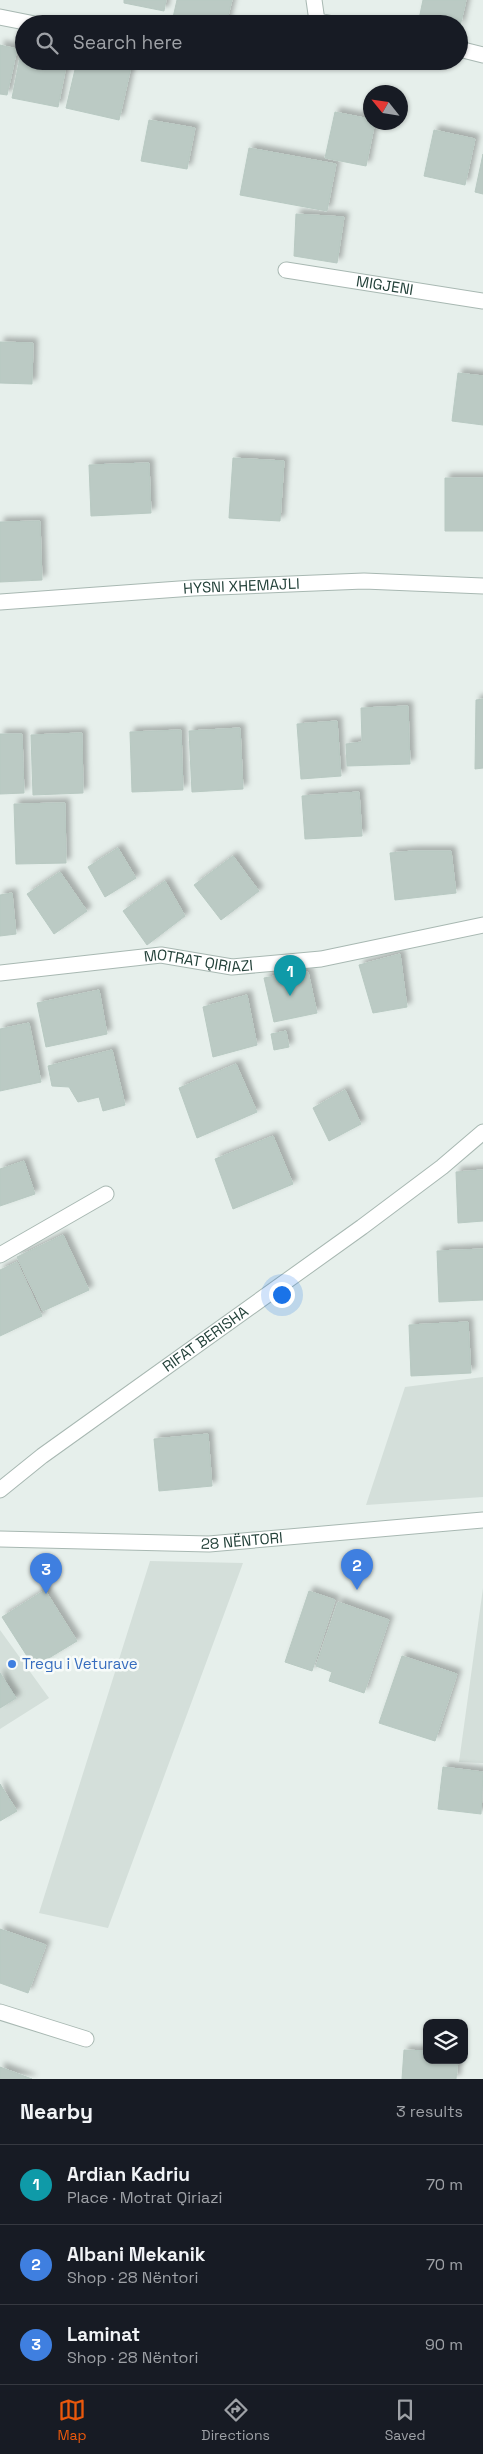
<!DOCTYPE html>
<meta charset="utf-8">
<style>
:root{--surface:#171b24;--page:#20242c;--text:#f1f3f6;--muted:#9ea1a6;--line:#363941;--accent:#ea580c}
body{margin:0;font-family:"Space Grotesk",sans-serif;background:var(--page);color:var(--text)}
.controls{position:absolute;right:15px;bottom:15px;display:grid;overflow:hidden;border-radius:10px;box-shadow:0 1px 4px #0004}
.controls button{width:45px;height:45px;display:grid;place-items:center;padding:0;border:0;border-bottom:1px solid var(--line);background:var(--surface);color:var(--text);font:25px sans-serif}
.compass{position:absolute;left:363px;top:85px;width:45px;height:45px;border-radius:50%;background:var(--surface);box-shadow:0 1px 4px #0004;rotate:300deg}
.you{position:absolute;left:281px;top:1294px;width:18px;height:18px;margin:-12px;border:4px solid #fff;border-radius:50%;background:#1a73e8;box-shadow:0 0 0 8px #1a73e833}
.badge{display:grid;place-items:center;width:32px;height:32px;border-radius:50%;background:var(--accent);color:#fff;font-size:16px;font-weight:700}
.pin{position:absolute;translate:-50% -41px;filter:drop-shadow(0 1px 2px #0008)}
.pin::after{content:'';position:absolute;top:26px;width:18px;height:15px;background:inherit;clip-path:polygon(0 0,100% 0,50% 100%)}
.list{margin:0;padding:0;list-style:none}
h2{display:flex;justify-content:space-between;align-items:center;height:65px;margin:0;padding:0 20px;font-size:21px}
h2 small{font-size:16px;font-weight:400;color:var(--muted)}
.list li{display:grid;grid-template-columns:32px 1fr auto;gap:15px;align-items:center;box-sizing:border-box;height:80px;padding:0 20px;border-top:1px solid var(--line)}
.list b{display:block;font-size:19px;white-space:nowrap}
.list p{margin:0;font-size:16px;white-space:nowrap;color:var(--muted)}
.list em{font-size:16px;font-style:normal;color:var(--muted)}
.icon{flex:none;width:28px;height:28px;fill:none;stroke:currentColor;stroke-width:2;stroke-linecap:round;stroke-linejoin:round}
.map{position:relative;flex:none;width:483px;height:2079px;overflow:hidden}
.search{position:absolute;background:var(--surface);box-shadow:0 1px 4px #0004;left:15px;right:15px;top:15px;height:55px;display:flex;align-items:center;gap:12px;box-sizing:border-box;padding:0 18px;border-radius:28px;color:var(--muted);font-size:19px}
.sheet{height:305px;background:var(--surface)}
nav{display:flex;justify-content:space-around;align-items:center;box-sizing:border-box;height:70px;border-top:1px solid var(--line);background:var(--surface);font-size:14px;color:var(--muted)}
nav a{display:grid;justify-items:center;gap:2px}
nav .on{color:var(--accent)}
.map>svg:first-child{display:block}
.built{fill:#d4dfda}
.building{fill:#bbcac4;stroke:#b8c9c2;filter:url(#shadow)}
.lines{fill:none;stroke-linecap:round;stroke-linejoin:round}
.minor-casing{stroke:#a8b8b2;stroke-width:17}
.tertiary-casing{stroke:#a8b8b2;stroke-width:17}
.minor{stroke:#fff;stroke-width:15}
.tertiary{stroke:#fff;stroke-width:15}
.shop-dot{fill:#3f7fe0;stroke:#f7fbf9;stroke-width:2}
.labels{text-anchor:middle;stroke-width:5;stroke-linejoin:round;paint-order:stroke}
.street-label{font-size:15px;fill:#24423a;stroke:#f7fbf9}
.shop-label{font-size:15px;fill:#366cbe;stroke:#f7fbf9;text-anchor:start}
</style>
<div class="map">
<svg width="483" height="2079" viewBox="0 0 483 2079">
<defs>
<filter id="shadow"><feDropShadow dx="4.5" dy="-4.5" stdDeviation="2.5" flood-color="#0004"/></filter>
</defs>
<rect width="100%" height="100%" fill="#e6efeb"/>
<path class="built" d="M483,1377V1497L366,1505L405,1387Z
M150,1561L243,1563L108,1928L39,1913Z
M483,1588V1763L459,1762Z
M0,1630L49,1698L0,1729Z"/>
<path class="building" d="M124,0H166L164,11L124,3Z
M177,0H232L226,24L172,22Z
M423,0H466L459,31V24H418Z
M0,45L17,49L7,95L0,94Z
M20,57L24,58V61H40L66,66L58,107L12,98Z
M77,61H105L131,67L119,120L66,108Z
M335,112L370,119V122H375L366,166L325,158Z
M149,120L195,128L187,169L141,161Z
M434,130L475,139L465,185L424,176Z
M249,148L336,164L327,211L240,195Z
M483,154V194L475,192Z
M296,214L344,217L337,263L294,256Z
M0,342L33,343L32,384L0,383Z
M458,373L483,376V425L452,421Z
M233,458L284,461L280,521L229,518Z
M149,463L151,513L91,516L89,465Z
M445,478H483V531H445Z
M40,521L42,580L0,582V522Z
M483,699V768L475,769L476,700Z
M408,706L410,764L347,766L346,744L362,742L361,708Z
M337,721L341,776L301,779L297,724Z
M240,728L243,789L192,792L189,731Z
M181,730L183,790L132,792L130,732Z
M82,733L83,793L33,795L31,735Z
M0,734H22L24,793L0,794Z
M359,792L362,836L305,839L302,796Z
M65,803L66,863L16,864L14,804Z
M118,848L136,878L105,897L88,867Z
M413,851H451L456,893L395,900L390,853Z
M233,856L259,891L221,920L194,885Z
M60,872L87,911L54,934L27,894Z
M165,881L185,916L147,945L123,911Z
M12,893L16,934L0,936V895Z
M400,954L407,1007L373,1013L359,965Z
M300,971L308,972L317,1013L274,1022L264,978Z
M99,990L107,1034L46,1047L37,1003Z
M247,995L257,1045L213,1057L203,1007Z
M29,1023L41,1082L0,1091V1029Z
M286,1031L289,1047L274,1050L271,1034Z
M112,1050L125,1105L103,1111L99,1097L78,1102L69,1087L52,1086L48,1066Z
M236,1064L257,1112L197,1138L179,1088Z
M345,1090L361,1124L329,1141L313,1108Z
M273,1136L293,1184L233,1209L215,1159Z
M24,1161L35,1194L0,1206V1169Z
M483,1170V1221L458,1223L456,1172Z
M63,1235L89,1290L43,1311L17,1257Z
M483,1249V1300L439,1302L437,1251Z
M17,1262L42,1316L0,1336V1270Z
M468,1322L471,1373L411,1376L409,1325Z
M208,1434L212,1486L159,1491L154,1439Z
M45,1590L77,1641L34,1667L2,1617Z
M309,1591L335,1600L312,1671L285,1662Z
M338,1602L389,1620L364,1693L329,1681L332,1672L316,1666Z
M402,1656L457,1674L435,1741L379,1723Z
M0,1673L16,1698L0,1708Z
M443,1767L483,1772L481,1814L438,1809Z
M0,1784L17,1811L0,1821Z
M0,1929L46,1945L28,1993L0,1983Z
M404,2050L427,2051V2060H458L456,2079H402Z
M0,2067L32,2079H0Z"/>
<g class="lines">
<defs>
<g id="minor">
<path d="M314,0L317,21"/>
<path d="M0,17L35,24"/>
<path d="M314,24L317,21L334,24"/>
<path d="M459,49L483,55"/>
<path d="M250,61H278"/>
<path id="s1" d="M286,270L483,301"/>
<path id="s2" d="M0,602L193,588L364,581L483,586"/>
<path id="s3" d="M0,973L161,955L232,967L321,959L483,925"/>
<path d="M0,1255L106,1194"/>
<path id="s4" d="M0,1490L42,1456L362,1227L442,1167L483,1132"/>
<path d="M0,2012L86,2039"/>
</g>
<g id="tertiary">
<path id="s5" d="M0,1539L209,1544L483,1520"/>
</g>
</defs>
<use href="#minor" class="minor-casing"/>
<use href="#tertiary" class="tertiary-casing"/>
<use href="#minor" class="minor"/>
<use href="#tertiary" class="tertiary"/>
</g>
<circle class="shop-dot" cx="12" cy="1664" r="5"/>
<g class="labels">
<g class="street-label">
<text dy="5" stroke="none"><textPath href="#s1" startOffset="100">MIGJENI</textPath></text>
<text dy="5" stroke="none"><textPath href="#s2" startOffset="242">HYSNI XHEMAJLI</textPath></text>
<text dy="5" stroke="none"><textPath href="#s3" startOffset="200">MOTRAT QIRIAZI</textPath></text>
<text dy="5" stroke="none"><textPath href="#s4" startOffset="255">RIFAT BERISHA</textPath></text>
<text dy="5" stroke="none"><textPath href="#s5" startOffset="242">28 NËNTORI</textPath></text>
</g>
<g class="shop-label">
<text x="22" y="1669">Tregu i Veturave</text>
</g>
</g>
</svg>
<div class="controls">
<button><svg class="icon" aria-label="layers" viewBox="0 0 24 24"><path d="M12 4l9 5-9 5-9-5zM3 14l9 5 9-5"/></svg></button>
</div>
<svg class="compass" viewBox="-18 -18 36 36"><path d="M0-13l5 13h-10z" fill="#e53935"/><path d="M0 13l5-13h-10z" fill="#9ea1a6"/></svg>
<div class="you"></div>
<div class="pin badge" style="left:290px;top:996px;background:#0f9aa8">1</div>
<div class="pin badge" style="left:357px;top:1590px;background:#3f7fe0">2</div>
<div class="pin badge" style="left:46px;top:1594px;background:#3f7fe0">3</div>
<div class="search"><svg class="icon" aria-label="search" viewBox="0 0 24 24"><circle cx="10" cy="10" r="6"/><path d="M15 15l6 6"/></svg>Search here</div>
</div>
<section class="sheet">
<h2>Nearby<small>3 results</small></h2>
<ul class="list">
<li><span class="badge" style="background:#0f9aa8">1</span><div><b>Ardian Kadriu</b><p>Place · Motrat Qiriazi</p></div><em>70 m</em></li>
<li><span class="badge" style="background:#3f7fe0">2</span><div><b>Albani Mekanik</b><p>Shop · 28 Nëntori</p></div><em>70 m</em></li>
<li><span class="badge" style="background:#3f7fe0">3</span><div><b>Laminat</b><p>Shop · 28 Nëntori</p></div><em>90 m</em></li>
</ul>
</section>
<nav>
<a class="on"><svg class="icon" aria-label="map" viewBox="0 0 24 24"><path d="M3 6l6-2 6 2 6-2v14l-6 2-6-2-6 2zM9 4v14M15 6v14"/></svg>Map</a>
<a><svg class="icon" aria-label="directions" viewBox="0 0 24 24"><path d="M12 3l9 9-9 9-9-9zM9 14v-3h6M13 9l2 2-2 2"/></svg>Directions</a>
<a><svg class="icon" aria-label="saved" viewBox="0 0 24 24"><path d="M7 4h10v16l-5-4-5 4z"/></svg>Saved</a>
</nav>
